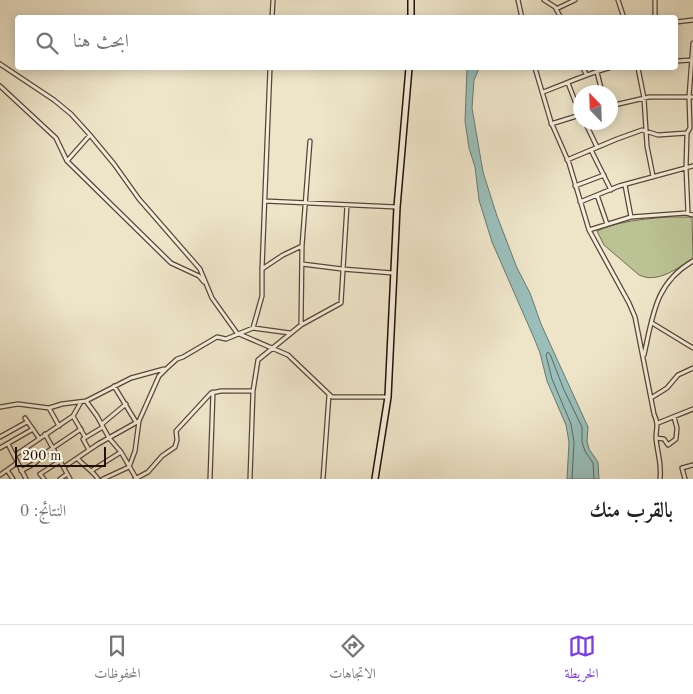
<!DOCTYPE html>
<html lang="ar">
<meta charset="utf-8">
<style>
:root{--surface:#fff;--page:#f2f2f2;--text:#202124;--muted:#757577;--line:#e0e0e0;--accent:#7c3aed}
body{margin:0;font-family:"Old Standard TT",Amiri,serif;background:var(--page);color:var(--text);direction:rtl}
.compass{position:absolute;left:573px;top:85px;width:45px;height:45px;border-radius:50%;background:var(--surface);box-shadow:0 2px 12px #0003;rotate:337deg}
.scale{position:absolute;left:15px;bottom:12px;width:91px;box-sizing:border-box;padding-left:5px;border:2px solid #231106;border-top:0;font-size:14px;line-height:18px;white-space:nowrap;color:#231106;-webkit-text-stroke:4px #f4eedc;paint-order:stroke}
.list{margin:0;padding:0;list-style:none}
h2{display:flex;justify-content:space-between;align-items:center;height:65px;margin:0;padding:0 20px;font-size:21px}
h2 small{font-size:16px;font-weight:400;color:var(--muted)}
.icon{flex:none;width:28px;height:28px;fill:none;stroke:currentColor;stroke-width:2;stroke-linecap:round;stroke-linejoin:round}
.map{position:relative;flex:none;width:693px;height:479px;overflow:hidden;direction:ltr}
.search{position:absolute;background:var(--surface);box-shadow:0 2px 12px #0003;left:15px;right:15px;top:15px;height:55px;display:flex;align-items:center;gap:12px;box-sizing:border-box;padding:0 18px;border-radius:5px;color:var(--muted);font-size:19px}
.sheet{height:145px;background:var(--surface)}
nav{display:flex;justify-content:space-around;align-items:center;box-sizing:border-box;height:70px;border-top:1px solid var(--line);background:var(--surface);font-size:14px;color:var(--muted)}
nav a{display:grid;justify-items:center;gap:2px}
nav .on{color:var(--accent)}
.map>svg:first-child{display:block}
.green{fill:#bbc395;stroke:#6f6a4e}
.water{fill:#9abfba;stroke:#6a7972}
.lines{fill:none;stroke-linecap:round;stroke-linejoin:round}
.shore{stroke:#5e6860;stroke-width:1}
.street-casing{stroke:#564637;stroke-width:5.5}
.secondary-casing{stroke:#231106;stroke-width:8}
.street{stroke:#f4eedc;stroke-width:3}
.secondary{stroke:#f4eedc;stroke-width:5}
</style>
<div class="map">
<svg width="693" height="479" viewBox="0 0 693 479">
<rect width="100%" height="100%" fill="#eee5c9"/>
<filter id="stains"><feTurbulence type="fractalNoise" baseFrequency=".004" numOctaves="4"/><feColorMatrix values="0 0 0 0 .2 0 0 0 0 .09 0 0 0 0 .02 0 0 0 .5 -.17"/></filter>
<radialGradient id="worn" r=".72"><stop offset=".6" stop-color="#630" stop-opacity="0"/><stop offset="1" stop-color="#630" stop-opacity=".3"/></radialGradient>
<path class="green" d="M668,217H692L693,259C677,268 658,284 639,275L604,245L597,231C619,221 644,219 668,217Z"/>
<path class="water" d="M467,68H477L478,71L474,80L472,108L483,172L497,216L517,268L530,293L541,324L588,427L587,441L589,449L598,462L599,479H567L569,442L566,425L547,381L540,353L534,338L492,242L479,200L475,167L469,148L465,121Z"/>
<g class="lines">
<path class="shore" d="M572,479L574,442L571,424L552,379L546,355L548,352L550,354L564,390L582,427V442L585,451L593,463L594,479"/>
<defs>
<path id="street" d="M518,0L522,18
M544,0L555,7L561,18
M618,0L624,18
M655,0V18
M556,9L575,0
M272,18L273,0
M676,22L693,20
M676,61L692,60
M0,64L54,100L71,114L90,135L114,164L139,199L200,269L212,298L237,333L288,355L332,397H388
M535,68L551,122L569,163L589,230L629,303L635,317L654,414C659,425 656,428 656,438C657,453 662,462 660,479
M583,68L586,74
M596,68L602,92
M638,68L644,98L647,146L653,176
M568,83L580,114
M0,86L56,138L67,161L171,263L199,276L204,282
M543,92C565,84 586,74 609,68
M610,106L649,97H693
M585,122L597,147
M551,124L580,115
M591,150L611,190
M567,160L617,139L642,130L658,135L687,133
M67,161L90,135
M625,185L631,217
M575,186L604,175
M597,195L607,224
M265,201L397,207
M580,202L619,186L693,166
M688,213L686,168L687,133L690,128L689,97L693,43
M589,230L631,217L686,213L693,215
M302,264L342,269L393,273
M262,269L270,68
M652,323L693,348
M301,325L302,246L310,141
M253,328L262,296V269L283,255L302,246
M644,355C653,315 655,283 693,261
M114,386L136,422
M651,398L667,388L678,375L693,368
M86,401L97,416L109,438L121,452L136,478
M0,407L18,404L49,408L62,404L86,401L131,378L164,369
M49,408L59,426
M73,416L85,437
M25,418L39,438
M658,423L693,409
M102,424L126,404
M45,434L70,479
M0,437L27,422
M656,438L664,439L668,445L676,439L677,428L674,417
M8,444L26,479
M0,448L33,429
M89,450L83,439L103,427
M14,456L73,416L81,402
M78,459C84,466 93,471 98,479
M64,467L98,444L139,421L159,376L166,369L177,359L183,357L217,337L226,339L253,328L290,333
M7,470L13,479
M21,471L35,463L44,454L81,429
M91,471L121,452
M0,475L17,463
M44,479L40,474L60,461
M60,479L67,474
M103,479L129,467L135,451L139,421
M135,479L148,472L162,456L175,447L177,440L176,431L211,393L221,391H253
M210,479L213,392
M250,479L253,391L258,360L301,325L341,303L347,205
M323,479L329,395
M685,479L682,468L693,465"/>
<path id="secondary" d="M411,18V0
M375,479L388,397L397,207L409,68"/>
</defs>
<use href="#street" class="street-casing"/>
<use href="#secondary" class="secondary-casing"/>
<use href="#street" class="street"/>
<use href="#secondary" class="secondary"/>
</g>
<rect width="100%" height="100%" filter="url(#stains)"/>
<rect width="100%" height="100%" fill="url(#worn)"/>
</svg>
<svg class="compass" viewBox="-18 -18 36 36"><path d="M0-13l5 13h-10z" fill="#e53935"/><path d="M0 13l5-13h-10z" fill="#757577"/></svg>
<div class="scale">200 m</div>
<div class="search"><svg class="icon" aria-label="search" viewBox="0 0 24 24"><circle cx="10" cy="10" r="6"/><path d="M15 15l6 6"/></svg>ابحث هنا</div>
</div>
<section class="sheet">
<h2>بالقرب منك<small>النتائج: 0</small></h2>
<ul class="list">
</ul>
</section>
<nav>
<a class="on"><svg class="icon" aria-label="map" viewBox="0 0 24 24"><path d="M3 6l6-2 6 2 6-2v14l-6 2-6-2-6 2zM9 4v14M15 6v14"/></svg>الخريطة</a>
<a><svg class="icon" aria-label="directions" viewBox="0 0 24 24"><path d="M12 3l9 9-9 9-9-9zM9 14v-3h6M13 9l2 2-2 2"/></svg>الاتجاهات</a>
<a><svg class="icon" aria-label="saved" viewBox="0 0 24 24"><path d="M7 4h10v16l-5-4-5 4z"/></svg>المحفوظات</a>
</nav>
